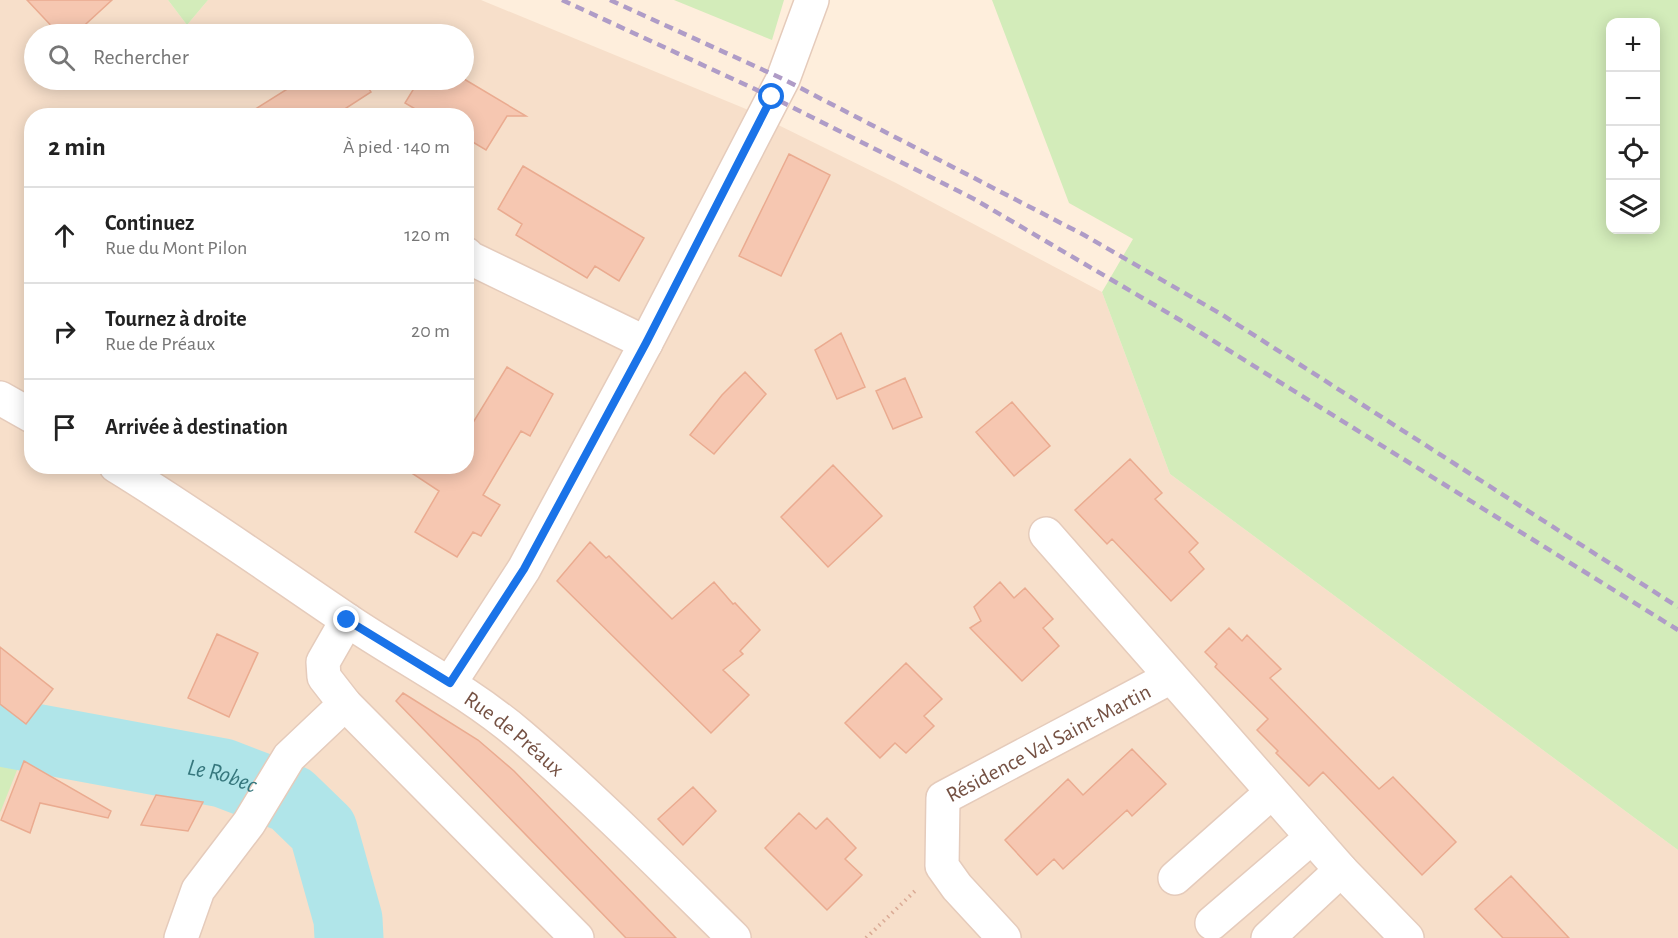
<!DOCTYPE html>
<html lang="fr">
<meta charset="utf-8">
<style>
:root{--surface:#fff;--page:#f2f2f2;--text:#222;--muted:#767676;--line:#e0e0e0}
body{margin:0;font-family:"Alegreya Sans",sans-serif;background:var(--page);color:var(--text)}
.controls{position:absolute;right:18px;top:18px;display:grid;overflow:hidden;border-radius:12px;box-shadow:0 3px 15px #0003}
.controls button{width:54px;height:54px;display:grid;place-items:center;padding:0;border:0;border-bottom:2px solid var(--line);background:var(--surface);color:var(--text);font:30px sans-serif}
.stop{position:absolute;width:18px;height:18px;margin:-14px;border:4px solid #1a73e8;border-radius:50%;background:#fff}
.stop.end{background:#1a73e8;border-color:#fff;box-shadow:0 2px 6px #0008}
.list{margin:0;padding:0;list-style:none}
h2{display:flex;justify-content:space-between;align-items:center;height:78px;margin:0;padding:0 24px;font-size:26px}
h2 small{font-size:20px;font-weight:400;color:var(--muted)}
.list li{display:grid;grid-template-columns:39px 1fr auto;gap:18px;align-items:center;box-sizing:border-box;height:96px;padding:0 24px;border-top:2px solid var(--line)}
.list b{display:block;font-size:22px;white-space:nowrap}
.list p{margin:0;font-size:20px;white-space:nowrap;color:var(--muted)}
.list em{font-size:20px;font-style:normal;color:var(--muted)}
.icon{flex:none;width:33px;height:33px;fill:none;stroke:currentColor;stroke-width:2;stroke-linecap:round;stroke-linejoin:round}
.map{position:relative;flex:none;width:1678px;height:938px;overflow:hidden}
.search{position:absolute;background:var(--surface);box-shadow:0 3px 15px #0003;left:24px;top:24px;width:450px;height:66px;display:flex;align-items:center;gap:15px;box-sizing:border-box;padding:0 21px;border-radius:33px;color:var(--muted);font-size:22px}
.panel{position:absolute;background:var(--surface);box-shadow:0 3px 15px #0003;left:24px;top:108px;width:450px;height:366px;border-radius:24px}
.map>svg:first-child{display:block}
.residential{fill:#f7dfca;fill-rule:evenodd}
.green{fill:#d3ecba;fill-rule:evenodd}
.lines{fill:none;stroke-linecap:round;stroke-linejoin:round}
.river{stroke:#b0e5e9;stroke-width:69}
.building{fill:#f6c7b1;stroke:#eaab90;stroke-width:1.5}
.minor-casing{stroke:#e5cbbb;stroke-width:36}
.path{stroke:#daaa95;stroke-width:4;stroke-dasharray:1.5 4.5;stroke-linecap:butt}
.minor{stroke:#fff;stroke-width:33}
.rail{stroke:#af9cc7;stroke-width:4.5;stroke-dasharray:9 6;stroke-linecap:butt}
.route{stroke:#1a73e8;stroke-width:8}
.labels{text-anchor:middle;stroke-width:5;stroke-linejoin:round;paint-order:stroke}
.street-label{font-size:22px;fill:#755143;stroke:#fff2e5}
.water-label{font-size:24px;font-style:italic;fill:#36777d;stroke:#fff2e5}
</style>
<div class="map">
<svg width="1678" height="938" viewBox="0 0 1678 938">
<rect width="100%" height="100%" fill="#feeedc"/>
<path class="residential" d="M0,0H168L187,25L208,0H481L746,109L896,183L1102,292L1170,474L1678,850V938H0ZM34,34H464V80H34ZM32,116H466V466H32Z"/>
<path class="green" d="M168,0H208L187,25Z
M674,0H784L772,40Z
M992,0H1678V850L1170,474L1102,292L1133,239L1069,203ZM1656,22V230H1610V22Z
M0,726L27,745L0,813Z"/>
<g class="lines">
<path class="river" id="s1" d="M0,728L7,733L223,773L291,799L323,830L348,919L349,938"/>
</g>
<path class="building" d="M27,0H112L75,34H59Z
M464,79L526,116H507L486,150L466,138V116H427L405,103L419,80Z
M286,80H363L371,92L334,116H244L289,88L284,81Z
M789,154L830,175L781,276L739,256Z
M523,166L644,238L619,281L595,266L587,278L516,235L522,224L498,209Z
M841,333L865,387L837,399L815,350Z
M507,367L553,394L530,436L521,431L483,495L500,505L481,536L473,532L457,557L415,532L439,491L401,466H466V434Z
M745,372L766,394L714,454L690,435L722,395Z
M905,378L922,417L893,429L876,391Z
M1012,402L1050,446L1014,476L976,432Z
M1130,459L1162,493L1155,499L1198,543L1189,552L1204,569L1171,601L1112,539L1107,544L1075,510Z
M833,465L882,516L828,567L781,517Z
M590,542L606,558L609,556L672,619L714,582L733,604L735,603L760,630L740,651L743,654L723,670L749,695L711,733L557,581Z
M1000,582L1014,598L1025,588L1053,619L1043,628L1059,646L1022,681L970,628L981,621L974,607Z
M1229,628L1242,641L1247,635L1281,669L1270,678L1379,789L1393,777L1456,842L1422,875L1323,772L1309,786L1276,753L1278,751L1257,730L1268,719L1215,667L1217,664L1205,652Z
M217,634L258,653L229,717L188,698Z
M0,647L53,689L26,724L0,704Z
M906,663L942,699L924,716L934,726L906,753L895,743L880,758L845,723Z
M403,693L478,740L514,771L676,938H626L396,701Z
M1132,749L1166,784L1132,816L1127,810L1063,869L1054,859L1037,875L1005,840L1068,779L1083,795Z
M24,761L111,811L108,818L40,803L30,833L1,820Z
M693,787L716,811L683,845L658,819Z
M156,795L203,802L188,831L141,825Z
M799,813L816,829L827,818L856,848L845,859L862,875L827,910L765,848Z
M1511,876L1569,938H1503L1475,909Z"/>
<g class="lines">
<defs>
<g id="minor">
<path d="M466,254L470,258L646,343"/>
<path d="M0,398L32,416"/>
<path id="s2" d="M116,466C196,515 273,570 350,622C407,660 468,691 520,735C595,799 664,869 734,938"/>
<path d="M1046,534L1341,870L1407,938"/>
<path d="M347,620L323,662L324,677L345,704L577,938"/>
<path d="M450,683L524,569L646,343L783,79L812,0"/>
<path d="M1175,878L1272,792"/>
<path d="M1212,923L1312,837"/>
<path d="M181,938L198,890L249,823L289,757L345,704"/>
<path id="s3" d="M1004,938L957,887L942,866L943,798L1171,677"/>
<path d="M1268,938L1341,870"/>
</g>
</defs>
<use href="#minor" class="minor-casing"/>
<path class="path" d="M866,938L915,891"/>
<use href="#minor" class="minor"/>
<path class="rail" d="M562,0L772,97L974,199L1180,320L1678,630
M610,0L783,79L1084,235L1221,314L1678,607"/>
</g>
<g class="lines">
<path class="route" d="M347,620L450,683L524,569L646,343L772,97"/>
</g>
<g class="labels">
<g class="street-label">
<text dy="8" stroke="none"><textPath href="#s2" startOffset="480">Rue de Préaux</textPath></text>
<text dy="8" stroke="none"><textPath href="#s3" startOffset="282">Résidence Val Saint-Martin</textPath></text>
</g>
<g class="water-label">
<text dy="8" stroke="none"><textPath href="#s1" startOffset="228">Le Robec</textPath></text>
</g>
</g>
</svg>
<div class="controls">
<button>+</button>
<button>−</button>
<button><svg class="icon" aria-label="locate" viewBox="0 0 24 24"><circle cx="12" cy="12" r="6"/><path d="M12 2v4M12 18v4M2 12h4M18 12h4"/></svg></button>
<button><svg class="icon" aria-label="layers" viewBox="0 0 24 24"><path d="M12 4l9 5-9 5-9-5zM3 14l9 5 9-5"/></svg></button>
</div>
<div class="stop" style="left:772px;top:97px"></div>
<div class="stop end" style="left:347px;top:620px"></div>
<div class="search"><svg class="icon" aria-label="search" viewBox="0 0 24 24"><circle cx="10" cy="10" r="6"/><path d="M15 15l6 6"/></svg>Rechercher</div>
<section class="panel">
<h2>2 min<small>À pied · 140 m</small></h2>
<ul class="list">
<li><svg class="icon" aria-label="ahead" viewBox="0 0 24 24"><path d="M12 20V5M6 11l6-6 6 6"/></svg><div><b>Continuez</b><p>Rue du Mont Pilon</p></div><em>120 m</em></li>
<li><svg class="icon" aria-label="right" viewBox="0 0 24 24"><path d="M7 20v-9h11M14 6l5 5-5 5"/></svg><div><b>Tournez à droite</b><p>Rue de Préaux</p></div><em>20 m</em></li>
<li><svg class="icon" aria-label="arrive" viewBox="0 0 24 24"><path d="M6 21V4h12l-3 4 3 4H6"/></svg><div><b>Arrivée à destination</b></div></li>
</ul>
</section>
</div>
